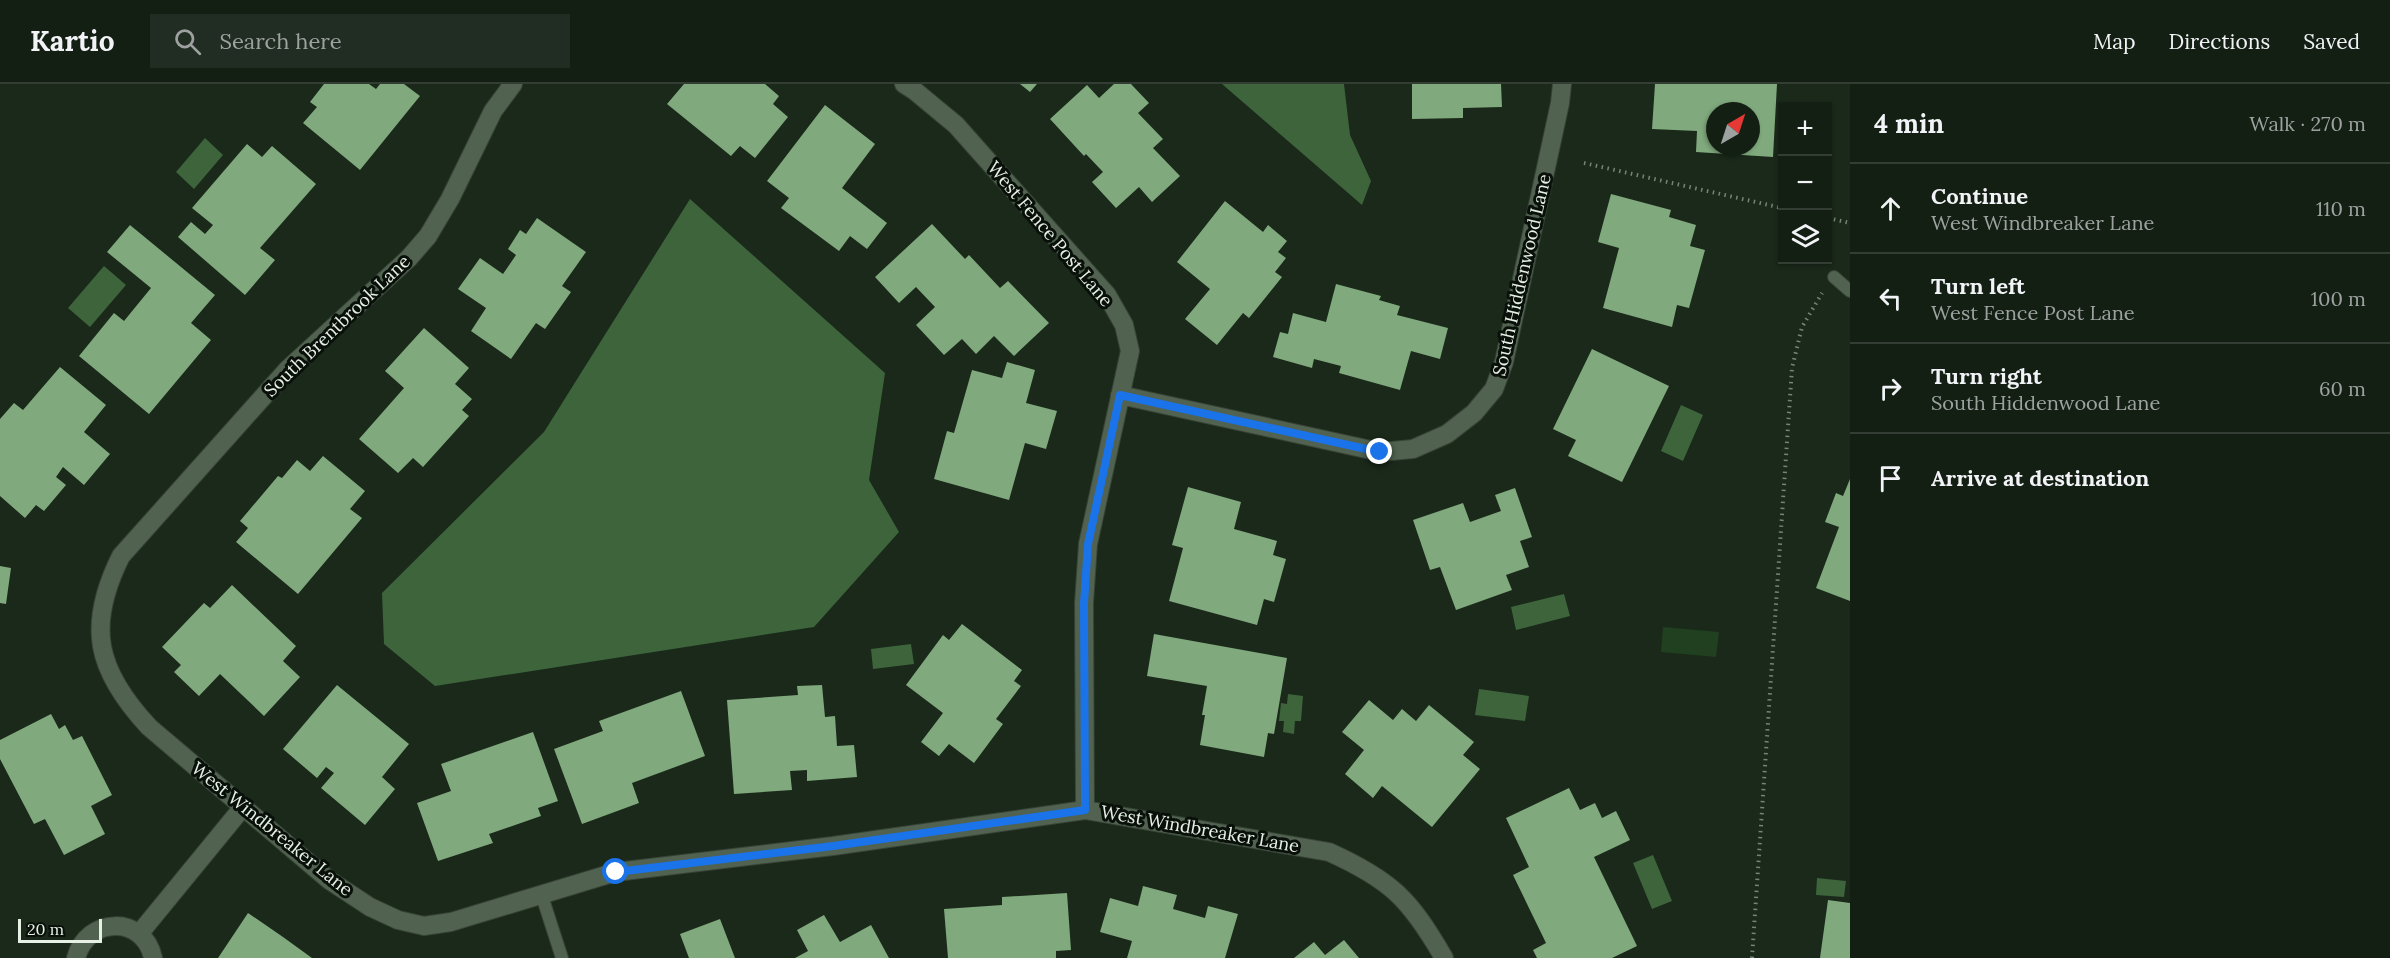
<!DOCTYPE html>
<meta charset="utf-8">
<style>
:root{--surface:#141f14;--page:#212c22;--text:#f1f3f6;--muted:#9da2a0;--line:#333d34}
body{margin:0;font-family:Lora,serif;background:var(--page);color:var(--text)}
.controls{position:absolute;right:18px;top:18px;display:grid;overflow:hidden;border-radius:0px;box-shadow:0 2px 4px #0004}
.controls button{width:54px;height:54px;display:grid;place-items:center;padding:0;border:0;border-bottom:2px solid var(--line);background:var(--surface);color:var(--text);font:30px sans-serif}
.compass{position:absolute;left:1706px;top:18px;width:54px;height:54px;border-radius:50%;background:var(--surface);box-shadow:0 2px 4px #0004;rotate:39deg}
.scale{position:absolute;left:18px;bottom:15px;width:84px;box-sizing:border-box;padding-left:6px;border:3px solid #e6f0e5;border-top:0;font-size:16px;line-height:21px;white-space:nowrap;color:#e6f0e5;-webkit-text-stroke:4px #091009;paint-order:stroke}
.stop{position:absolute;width:18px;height:18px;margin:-14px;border:4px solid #1a73e8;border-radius:50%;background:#fff}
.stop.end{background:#1a73e8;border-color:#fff;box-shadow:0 2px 6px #0008}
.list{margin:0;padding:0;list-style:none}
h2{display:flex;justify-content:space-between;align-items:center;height:78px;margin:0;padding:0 24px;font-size:26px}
h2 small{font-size:20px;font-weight:400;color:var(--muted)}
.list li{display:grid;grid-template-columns:39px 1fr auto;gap:18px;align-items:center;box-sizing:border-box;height:90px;padding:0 24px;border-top:2px solid var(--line)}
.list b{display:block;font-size:22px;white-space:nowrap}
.list p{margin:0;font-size:20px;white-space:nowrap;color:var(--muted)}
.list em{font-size:20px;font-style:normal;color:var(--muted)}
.icon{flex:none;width:33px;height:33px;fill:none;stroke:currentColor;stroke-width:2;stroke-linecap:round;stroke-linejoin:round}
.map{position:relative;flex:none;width:1850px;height:874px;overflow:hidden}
header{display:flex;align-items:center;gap:36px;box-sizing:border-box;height:84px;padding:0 30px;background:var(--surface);border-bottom:2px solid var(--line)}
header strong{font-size:28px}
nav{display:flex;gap:33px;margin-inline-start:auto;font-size:21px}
.search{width:420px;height:54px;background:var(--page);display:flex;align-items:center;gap:15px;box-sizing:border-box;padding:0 21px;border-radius:0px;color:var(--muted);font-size:22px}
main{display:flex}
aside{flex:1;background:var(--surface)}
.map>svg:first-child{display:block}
.green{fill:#20401f}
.water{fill:#3d643b}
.building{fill:#80a97d;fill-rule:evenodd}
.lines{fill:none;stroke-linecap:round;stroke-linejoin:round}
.lane-casing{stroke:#364336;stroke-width:14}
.street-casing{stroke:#364336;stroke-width:20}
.path{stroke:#778476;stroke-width:4;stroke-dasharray:1.5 4.5;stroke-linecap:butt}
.lane{stroke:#516250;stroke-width:12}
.street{stroke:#516250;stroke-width:18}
.route{stroke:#1a73e8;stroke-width:8}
.labels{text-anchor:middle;stroke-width:6;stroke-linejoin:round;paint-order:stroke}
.street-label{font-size:18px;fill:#e6f0e5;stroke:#091009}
</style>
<header>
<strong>Kartio</strong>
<div class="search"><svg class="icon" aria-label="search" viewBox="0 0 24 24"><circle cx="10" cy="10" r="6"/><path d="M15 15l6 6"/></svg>Search here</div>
<nav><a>Map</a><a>Directions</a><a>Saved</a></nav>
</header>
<main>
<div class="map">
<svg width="1850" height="874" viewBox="0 0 1850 874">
<rect width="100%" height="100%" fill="#1a291a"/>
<path class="green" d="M1663,543L1719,548L1716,573L1661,568Z"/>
<path class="water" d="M1222,0H1344L1350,51L1371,97L1362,121Z
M205,54L223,71L194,105L176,88Z
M690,115L885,289L869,396L899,448L814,543L435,602L384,560L382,509L544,348Z
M104,182L126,201L90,243L68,224Z
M1681,321L1703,331L1683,377L1661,367Z
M1564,510L1570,532L1516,546L1511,523Z
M911,560L914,580L873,585L871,565Z
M1479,605L1529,612L1525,637L1475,631Z
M1288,610L1303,612L1301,637H1295L1294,650L1283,648L1284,637H1279L1281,619L1287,620Z
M1653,771L1672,817L1652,825L1633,779Z
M1817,794L1846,797L1844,813L1816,811Z"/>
<path class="building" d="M324,0H369L376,5L380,0H404L420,12L360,86L303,39L317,23L310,18Z
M684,0H765L779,12L773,20L788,33L755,74L740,62L731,72L667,20Z
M1020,0H1037L1030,8Z
M1114,0H1131L1149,19L1138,29L1163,55L1153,64L1180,92L1152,118L1139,103L1116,124L1092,98L1103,88L1086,70L1084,72L1050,35L1087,1L1099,14Z
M1412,0H1501L1502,23L1463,24V34L1412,35Z
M1655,0H1777L1773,73L1696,68L1697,47L1652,45ZM1715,27H1751V63H1715Z
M825,21L875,60L842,104L887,139L867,165L850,152L839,167L781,124L789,114L767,97Z
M247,60L262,73L272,62L316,100L260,164L275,176L245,211L178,153L191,138L205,150L213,141L192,124Z
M1611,110L1671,126L1669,133L1696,141L1690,162L1705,166L1689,224L1677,221L1672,243L1603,224L1619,164L1598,158Z
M1225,117L1263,148L1268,141L1287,157L1278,168L1286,174L1275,188L1282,193L1249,234L1243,229L1217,261L1185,235L1210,205L1177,178Z
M537,134L586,168L562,202L571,208L545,245L536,239L511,275L471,247L486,224L458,205L480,174L503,190L516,171L508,165L520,146L526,150Z
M932,140L965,175L969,171L1000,204L1008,197L1049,239L1014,272L994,252L976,270L962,255L944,271L916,241L935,223L916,203L899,219L875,193Z
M130,141L215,211L191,239L211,256L149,330L79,272L114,229L124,237L151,204L107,168Z
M1336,200L1381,212L1379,216L1400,222L1397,231L1448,244L1440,275L1411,267L1400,306L1339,289L1341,282L1314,275L1312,284L1273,273L1280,248L1288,250L1293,229L1326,238Z
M424,244L469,284L455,300L472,315L462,326L469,332L423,383L413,374L398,389L359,355L404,304L385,287Z
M1592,265L1669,302L1622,398L1568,372L1576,356L1553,345Z
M1007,278L1035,286L1026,319L1057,327L1046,365L1025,359L1009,416L934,395L947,347L954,349L972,286L1002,294Z
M60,283L106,321L84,348L110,370L84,401L63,383L56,393L66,401L44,427L36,421L25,434L0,412V335L14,319L23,326Z
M323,372L365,407L350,425L362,434L298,510L236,458L248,444L240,437L278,392L282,394L297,376L310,387Z
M1850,395V517L1816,504L1839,443L1825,438L1836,409L1843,412Z
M1188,403L1241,418L1234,445L1277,457L1273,471L1286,475L1274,518L1264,515L1257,541L1169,517L1183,464L1172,461Z
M1515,404L1532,453L1520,457L1529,483L1506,491L1512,506L1456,526L1440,483L1430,486L1413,436L1463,419L1470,438L1501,427L1495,411Z
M0,482L11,484L6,520L0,519Z
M232,501L296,562L283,577L300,593L264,632L220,590L199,612L174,588L181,581L162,563L204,519L210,524Z
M962,540L1022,586L1014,597L1021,602L996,635L1003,640L974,679L949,660L939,672L921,658L943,629L906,601L943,551L949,556Z
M1154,550L1287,574L1274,650L1268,649L1264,673L1200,661L1205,631H1202L1207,602L1147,592Z
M337,601L409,660L382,693L395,705L365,741L321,704L334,689L326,683L317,694L283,665Z
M822,601L825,633L835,632L837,662L854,661L857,693L807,697V686L790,687L792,706L734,710L727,616L798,611L797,602Z
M681,607L705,672L632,699L639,719L582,740L554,665L603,647L599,637Z
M1369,616L1393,636L1402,625L1416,637L1429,621L1474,658L1463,671L1480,685L1432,743L1382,702L1373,714L1345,690L1364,666L1342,648Z
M51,630L59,645L65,641L73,656L82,652L112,711L91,722L105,750L64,771L45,735L34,740L0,675V656Z
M533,648L558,717L538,724L541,732L489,750L493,759L438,777L417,719L451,707L441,680Z
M1569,704L1580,726L1595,719L1602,734L1616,727L1630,756L1594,773L1637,862L1612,874H1537L1533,866L1546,859L1513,791L1529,783L1506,734Z
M1143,802L1177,811L1173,825L1205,834L1208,822L1238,830L1225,874H1127L1132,857L1100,848L1110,814L1138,822Z
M1067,809L1071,866L1056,867V874H948L944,825L1002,821V813Z
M1828,816L1850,819V874H1820Z
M248,829L283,853L312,874H218Z
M824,831L840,858L871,841L889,874H795L808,867L797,846Z
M720,835L735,874H689L680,850Z
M1344,856L1359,874H1294L1314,858L1325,871Z"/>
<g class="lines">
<defs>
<path id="lane" d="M1834,193L1850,207
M541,809L562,874"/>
<path id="street" d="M513,0L493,27L450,115L428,152L409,174L288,285L121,472C86,542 96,586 149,643L329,796L370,823L398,836L424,842L451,838L616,788L833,762L1085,726L1329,768C1391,796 1410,815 1444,874
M904,0L915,7L956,41L1107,211L1124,241L1130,267L1088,460L1084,519L1085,726
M1120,311L1380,368L1413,365L1447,350L1474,329L1494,305L1504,278L1560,19L1562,0
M139,850L243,723
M76,874C87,832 144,831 153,874"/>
</defs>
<use href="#lane" class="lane-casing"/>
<use href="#street" class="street-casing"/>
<path class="path" d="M1584,79L1782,124
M1828,134L1850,139
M1752,874L1792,284L1802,243L1822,209"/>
<use href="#lane" class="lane"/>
<use href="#street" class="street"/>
</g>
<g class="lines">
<path class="route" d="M616,788L833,762L1085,726L1084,519L1088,460L1120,311L1380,368"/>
</g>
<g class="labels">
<g class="street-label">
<text transform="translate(1050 150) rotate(50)" y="6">West Fence Post Lane</text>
<text transform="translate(1522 191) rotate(-77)" y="6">South Hiddenwood Lane</text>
<text transform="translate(337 242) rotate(-44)" y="6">South Brentbrook Lane</text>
<text transform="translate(272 745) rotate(39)" y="6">West Windbreaker Lane</text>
<text transform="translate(1200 745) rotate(10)" y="6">West Windbreaker Lane</text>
</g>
</g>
</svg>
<div class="controls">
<button>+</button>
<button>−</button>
<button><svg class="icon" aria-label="layers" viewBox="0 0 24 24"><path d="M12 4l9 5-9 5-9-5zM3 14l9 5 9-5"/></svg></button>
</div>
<svg class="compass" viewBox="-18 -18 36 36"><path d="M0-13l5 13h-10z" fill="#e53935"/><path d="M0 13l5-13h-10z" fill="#9da2a0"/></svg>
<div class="scale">20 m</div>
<div class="stop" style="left:616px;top:788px"></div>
<div class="stop end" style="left:1380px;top:368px"></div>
</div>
<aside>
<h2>4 min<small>Walk · 270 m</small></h2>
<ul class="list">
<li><svg class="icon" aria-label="ahead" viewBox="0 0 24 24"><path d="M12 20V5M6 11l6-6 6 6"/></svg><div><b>Continue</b><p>West Windbreaker Lane</p></div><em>110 m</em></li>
<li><svg class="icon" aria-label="left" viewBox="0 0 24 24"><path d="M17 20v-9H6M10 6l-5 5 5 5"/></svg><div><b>Turn left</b><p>West Fence Post Lane</p></div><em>100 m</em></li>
<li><svg class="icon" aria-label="right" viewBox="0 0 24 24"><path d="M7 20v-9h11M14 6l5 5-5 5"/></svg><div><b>Turn right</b><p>South Hiddenwood Lane</p></div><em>60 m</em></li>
<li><svg class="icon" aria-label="arrive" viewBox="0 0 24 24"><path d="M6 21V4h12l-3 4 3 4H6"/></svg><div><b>Arrive at destination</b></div></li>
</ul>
</aside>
</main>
